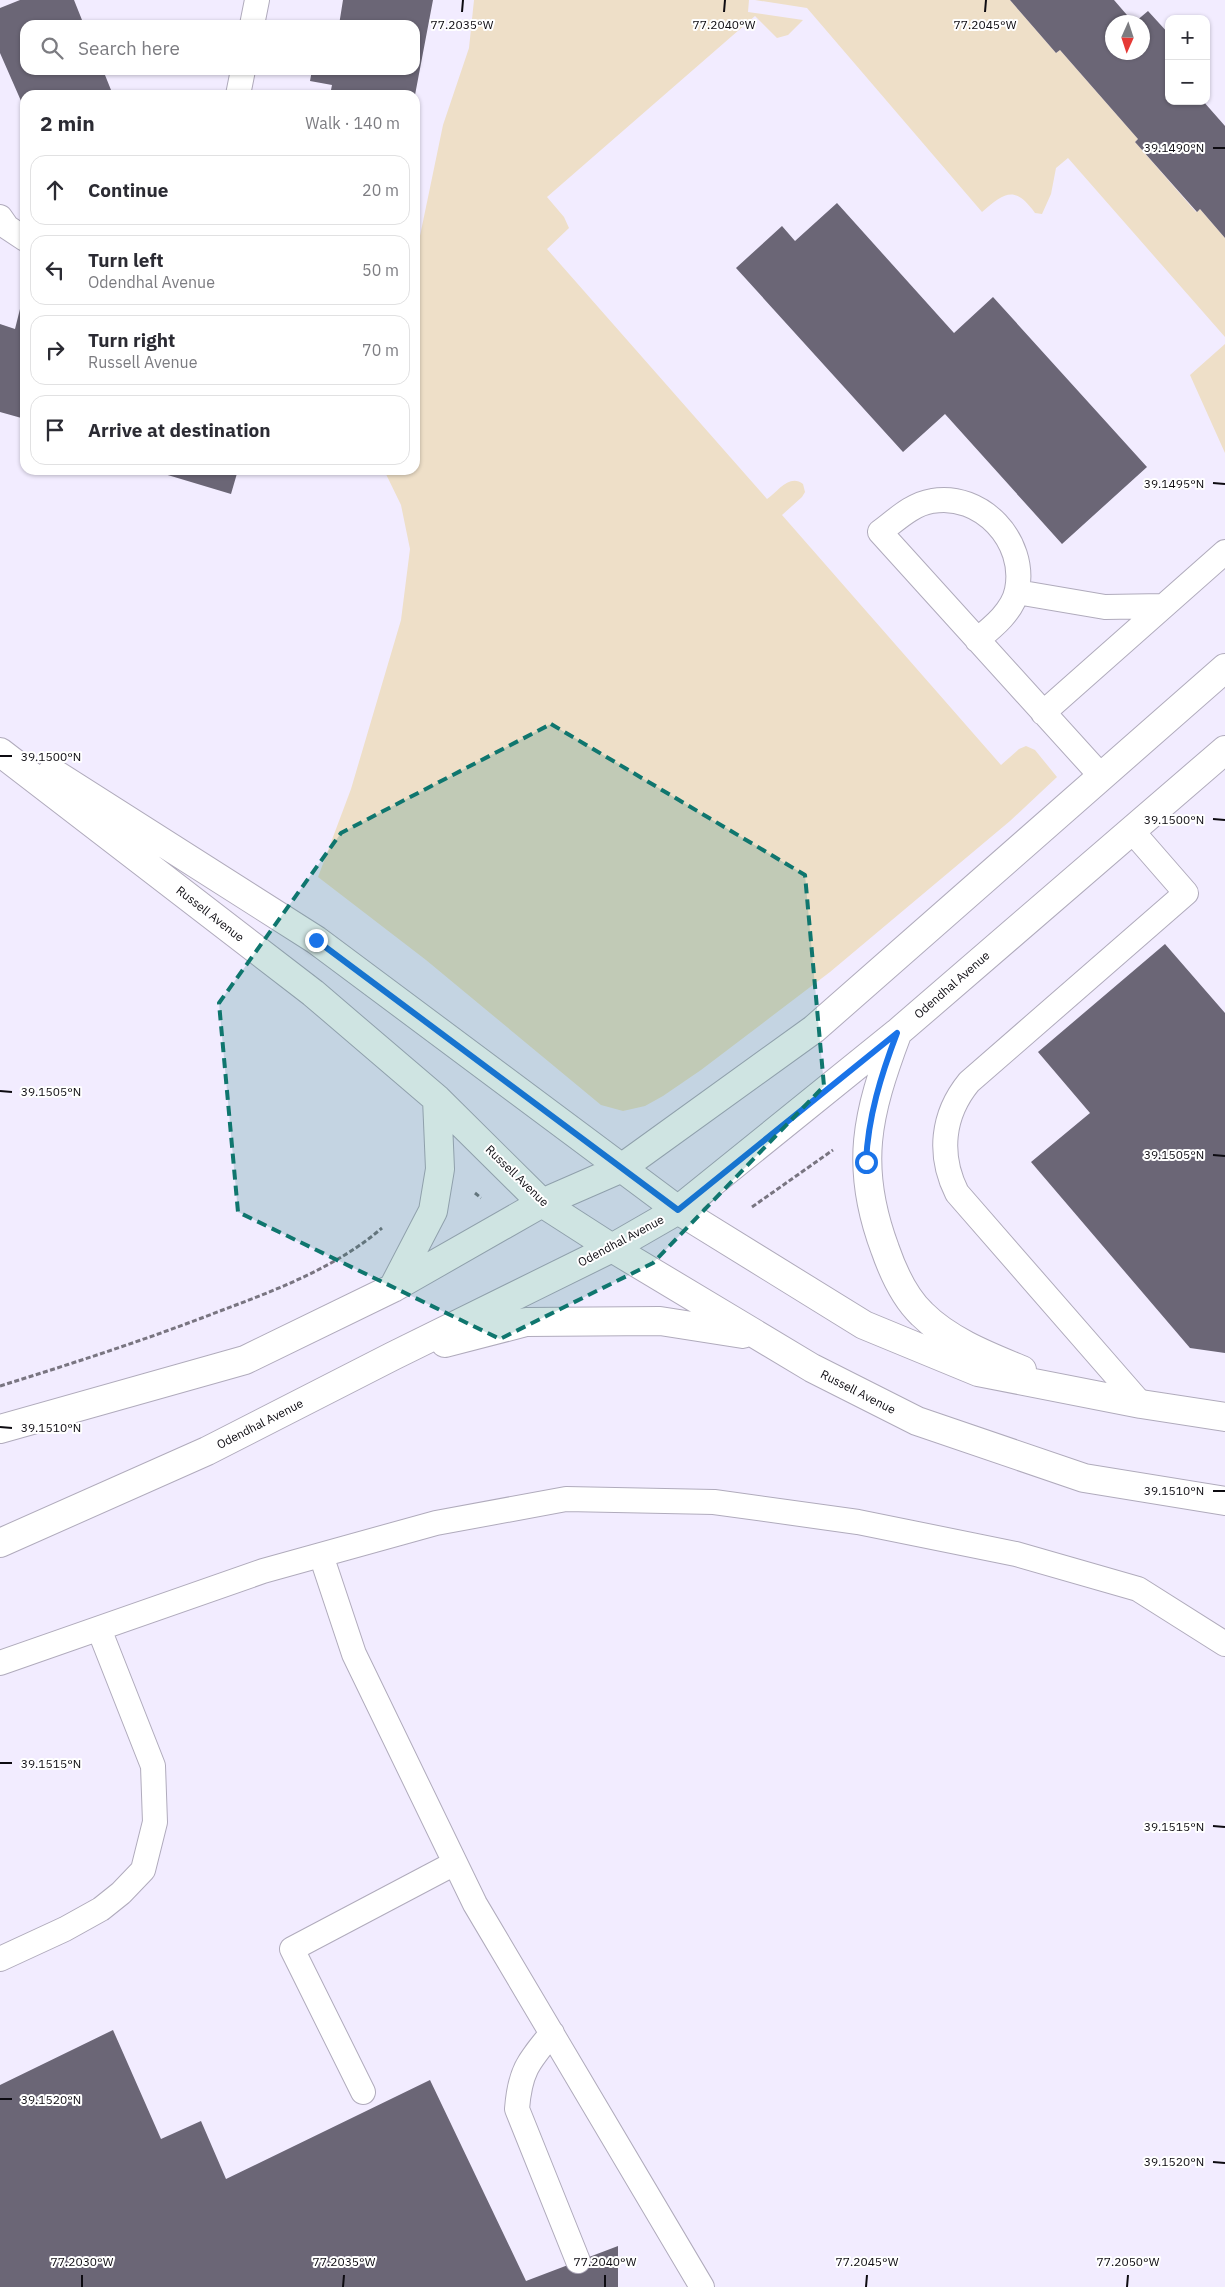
<!DOCTYPE html>
<meta charset="utf-8">
<style>
:root{--surface:#fff;--page:#f2f2f3;--text:#2b2b33;--muted:#7c7c81;--line:#e1e1e2}
body{margin:0;font-family:"IBM Plex Sans",sans-serif;background:var(--page);color:var(--text)}
.controls{position:absolute;right:15px;top:15px;display:grid;overflow:hidden;border-radius:10px;box-shadow:0 1px 4px #0004}
.controls button{width:45px;height:45px;display:grid;place-items:center;padding:0;border:0;border-bottom:1px solid var(--line);background:var(--surface);color:var(--text);font:25px sans-serif}
.compass{position:absolute;left:1105px;top:15px;width:45px;height:45px;border-radius:50%;background:var(--surface);box-shadow:0 1px 4px #0004;rotate:183deg}
.stop{position:absolute;width:15px;height:15px;margin:-11px;border:4px solid #1a73e8;border-radius:50%;background:#fff}
.stop.end{background:#1a73e8;border-color:#fff;box-shadow:0 1px 5px #0008}
.list{margin:0;padding:0;list-style:none}
h2{display:flex;justify-content:space-between;align-items:center;height:65px;margin:0;padding:0 20px;font-size:21px}
h2 small{font-size:16px;font-weight:400;color:var(--muted)}
.list li{display:grid;grid-template-columns:32px 1fr auto;gap:15px;align-items:center;box-sizing:border-box;height:70px;margin:0 10px 10px;padding:0 10px;border:1px solid var(--line);border-radius:15px}
.list b{display:block;font-size:19px;white-space:nowrap}
.list p{margin:0;font-size:16px;white-space:nowrap;color:var(--muted)}
.list em{font-size:16px;font-style:normal;color:var(--muted)}
.icon{flex:none;width:28px;height:28px;fill:none;stroke:currentColor;stroke-width:2;stroke-linecap:round;stroke-linejoin:round}
.map{position:relative;flex:none;width:1225px;height:2287px;overflow:hidden}
.search{position:absolute;background:var(--surface);box-shadow:0 1px 4px #0004;left:20px;top:20px;width:400px;height:55px;display:flex;align-items:center;gap:12px;box-sizing:border-box;padding:0 18px;border-radius:15px;color:var(--muted);font-size:19px}
.panel{position:absolute;background:var(--surface);box-shadow:0 1px 4px #0004;left:20px;top:90px;width:400px;height:385px;border-radius:15px}
.map>svg:first-child{display:block}
.green{fill:#eedfc8}
.building{fill:#6b6676}
.lines{fill:none;stroke-linecap:round;stroke-linejoin:round}
.service-casing{stroke:#b0abbc;stroke-width:26}
.tertiary-casing{stroke:#b0abbc;stroke-width:30}
.path{stroke:#797581;stroke-width:3;stroke-dasharray:5 2.5;stroke-linecap:butt}
.service{stroke:#fff;stroke-width:24}
.tertiary{stroke:#fff;stroke-width:28}
.route{stroke:#1a73e8;stroke-width:6}
.marked{fill:#0f766e;fill-opacity:0.2;stroke:#0f766e;stroke-width:4;stroke-dasharray:10 6;stroke-linejoin:round}
.ticks{fill:none;stroke:#0d0b11;stroke-width:2}
.labels{text-anchor:middle;stroke-width:4;stroke-linejoin:round;paint-order:stroke}
.street-label{font-size:12px;fill:#0d0b11;stroke:#fff}
.ticks-label{font-size:12px;text-anchor:middle;fill:#0d0b11;stroke:#fff;stroke-width:4;stroke-linejoin:round;paint-order:stroke}
</style>
<div class="map">
<svg width="1225" height="2287" viewBox="0 0 1225 2287">
<rect width="100%" height="100%" fill="#f2ecff"/>
<path class="green" d="M474,0H749L748,12L803,20L788,35L777,38L755,16L547,197L564,217L569,228L547,249L767,499C777,492 790,473 803,484L805,492L802,497L782,515L1001,765L1019,749L1026,746L1035,750L1057,777L1010,821L830,972L701,1070L663,1096L645,1106L623,1111L601,1105L426,960L318,877L351,789L401,620L410,549L401,505L384,470H415V260L443,125L469,48Z
M755,0H1010L1056,53L1060,50L1138,139L1135,142L1196,212L1200,209L1225,238V337L1068,158L1056,168L1051,194L1042,214L1035,213C1015,185 1005,192 982,212L807,8Z
M1225,344V453L1190,375Z"/>
<path class="building" d="M20,0H74L84,25H25V70H103L113,95H25V110L0,53V8Z
M343,0H433L415,95H330L332,85L310,81L312,70H415V25H339Z
M1010,0H1114L1133,22H1112V52H1142V22H1135L1148,11L1169,34V101H1203L1225,126V238L1200,209L1197,212L1135,142L1138,139L1060,50L1056,53Z
M321,21L339,24V25H320Z
M837,203L954,333L993,297L1147,467L1062,544L945,414L903,452L736,268L782,226L795,241Z
M20,309L25,311V419L0,412V324L15,329Z
M151,470H238L231,494Z
M1165,944L1225,1013V1353L1190,1348L1031,1162L1090,1113L1038,1052Z
M113,2030L161,2139L201,2121L226,2179L430,2080L526,2281L618,2246V2287H0V2085Z"/>
<g class="lines">
<defs>
<path id="service" d="M252,25L257,0
M238,95L243,70
M0,217L7,227L25,239
M1017,592L1105,607L1164,606
M977,640C993,627 1013,611 1017,590C1027,541 981,492 932,501C912,504 895,521 880,532L1102,777
M1043,713L1225,552
M1132,831L1186,893L969,1082C942,1115 938,1155 957,1193L1141,1404
M321,1555L354,1654L475,1904L702,2287
M0,1663L263,1571L436,1523L566,1499L714,1502L858,1522L1016,1554L1138,1589L1225,1644
M0,1959L65,1929L101,1909L121,1893L143,1870L155,1822L153,1766L99,1629
M552,2033C528,2062 520,2071 517,2109L578,2261
M363,2092L292,1949L455,1863"/>
<path id="tertiary" d="M0,752L313,993L437,1099L542,1203L612,1248L812,1368L917,1421L1084,1478L1225,1501
M52,772L316,940L678,1210L864,1325L978,1372L1141,1404L1225,1417
M897,1034C867,1114 854,1166 885,1249C893,1272 904,1297 922,1314C949,1341 988,1356 1022,1370
M393,1288L433,1211L440,1169L437,1099
M445,1343L526,1322L660,1321L743,1334
M0,1429L245,1360L393,1288L542,1203L620,1169L814,1029L1225,668
M0,1543L207,1451L393,1356L612,1248L678,1210L897,1033L1225,750"/>
</defs>
<use href="#service" class="service-casing"/>
<use href="#tertiary" class="tertiary-casing"/>
<path class="path" d="M475,1193L481,1198
M752,1207L833,1150
M0,1386C74,1363 148,1339 220,1311C276,1290 337,1267 382,1228"/>
<use href="#service" class="service"/>
<use href="#tertiary" class="tertiary"/>
</g>
<g class="lines">
<path class="route" d="M316,940L678,1210L897,1033C881,1075 868,1117 866,1162"/>
</g>
<path class="marked" d="M551,724L805,875L824,1086L653,1263L500,1339L238,1212L219,1003L341,833Z"/>
<path class="ticks" d="M462,12L463,0M724,12L725,0M985,12L986,0M1213,148H1225M1213,483L1225,484M0,756H12M1213,819L1225,820M0,1091L12,1092M1213,1155L1225,1156M0,1427L12,1428M1213,1491H1225M0,1763H12M1213,1826L1225,1827M0,2099H12M1213,2162L1225,2163M82,2287V2275M343,2287L344,2275M605,2287V2275M866,2287L867,2275M1127,2287L1128,2275"/>
<g class="labels">
<g class="street-label">
<text transform="translate(210 914) rotate(38)" y="4">Russell Avenue</text>
<text transform="translate(952 985) rotate(-41)" y="4">Odendhal Avenue</text>
<text transform="translate(517 1176) rotate(44)" y="4">Russell Avenue</text>
<text transform="translate(621 1241) rotate(-28)" y="4">Odendhal Avenue</text>
<text transform="translate(858 1392) rotate(27)" y="4">Russell Avenue</text>
<text transform="translate(260 1424) rotate(-27)" y="4">Odendhal Avenue</text>
</g>
</g>
<g class="ticks-label">
<text x="462" y="29">77.2035°W</text>
<text x="724" y="29">77.2040°W</text>
<text x="985" y="29">77.2045°W</text>
<text x="1174" y="152">39.1490°N</text>
<text x="1174" y="488">39.1495°N</text>
<text x="51" y="761">39.1500°N</text>
<text x="1174" y="824">39.1500°N</text>
<text x="51" y="1096">39.1505°N</text>
<text x="1174" y="1159">39.1505°N</text>
<text x="51" y="1432">39.1510°N</text>
<text x="1174" y="1495">39.1510°N</text>
<text x="51" y="1768">39.1515°N</text>
<text x="1174" y="1831">39.1515°N</text>
<text x="51" y="2104">39.1520°N</text>
<text x="1174" y="2166">39.1520°N</text>
<text x="82" y="2266">77.2030°W</text>
<text x="344" y="2266">77.2035°W</text>
<text x="605" y="2266">77.2040°W</text>
<text x="867" y="2266">77.2045°W</text>
<text x="1128" y="2266">77.2050°W</text>
</g>
</svg>
<div class="controls">
<button>+</button>
<button>−</button>
</div>
<svg class="compass" viewBox="-18 -18 36 36"><path d="M0-13l5 13h-10z" fill="#e53935"/><path d="M0 13l5-13h-10z" fill="#7c7c81"/></svg>
<div class="stop" style="left:866px;top:1162px"></div>
<div class="stop end" style="left:316px;top:940px"></div>
<div class="search"><svg class="icon" aria-label="search" viewBox="0 0 24 24"><circle cx="10" cy="10" r="6"/><path d="M15 15l6 6"/></svg>Search here</div>
<section class="panel">
<h2>2 min<small>Walk · 140 m</small></h2>
<ul class="list">
<li><svg class="icon" aria-label="ahead" viewBox="0 0 24 24"><path d="M12 20V5M6 11l6-6 6 6"/></svg><div><b>Continue</b></div><em>20 m</em></li>
<li><svg class="icon" aria-label="left" viewBox="0 0 24 24"><path d="M17 20v-9H6M10 6l-5 5 5 5"/></svg><div><b>Turn left</b><p>Odendhal Avenue</p></div><em>50 m</em></li>
<li><svg class="icon" aria-label="right" viewBox="0 0 24 24"><path d="M7 20v-9h11M14 6l5 5-5 5"/></svg><div><b>Turn right</b><p>Russell Avenue</p></div><em>70 m</em></li>
<li><svg class="icon" aria-label="arrive" viewBox="0 0 24 24"><path d="M6 21V4h12l-3 4 3 4H6"/></svg><div><b>Arrive at destination</b></div></li>
</ul>
</section>
</div>
